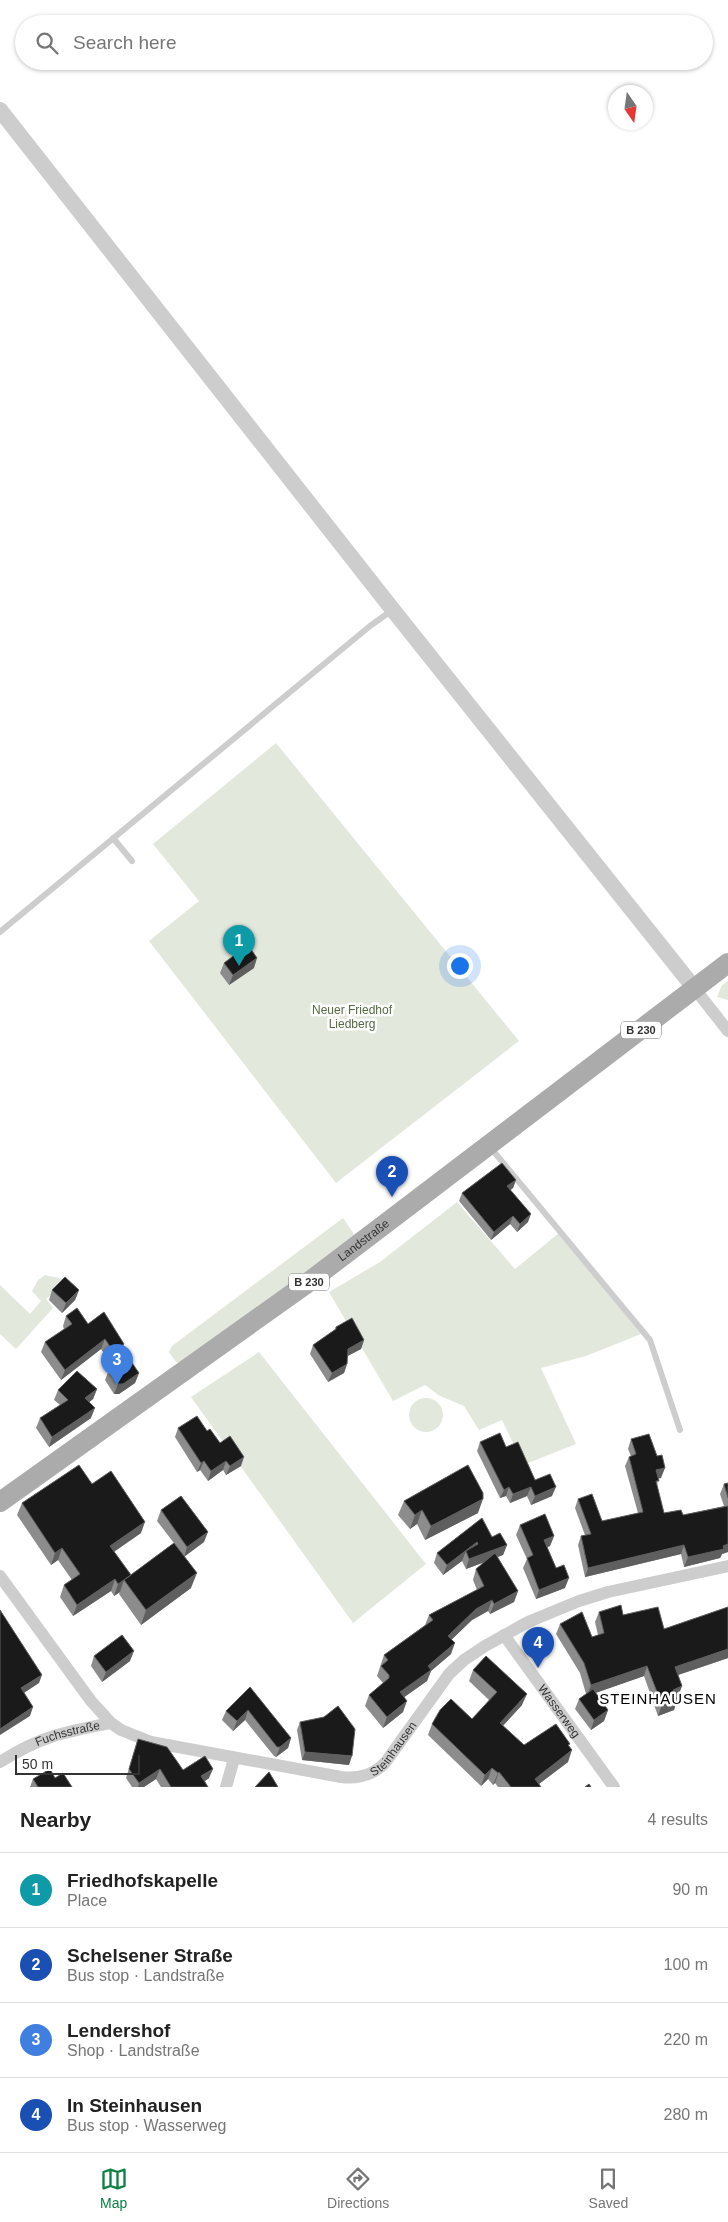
<!DOCTYPE html>
<meta charset="utf-8">
<style>
:root{--surface:#fff;--page:#f6f6f6;--text:#222;--muted:#767676;--line:#e0e0e0;--accent:#0b8043}
body{margin:0;font-family:Arial,sans-serif;background:var(--page);color:var(--text)}
.compass{position:absolute;left:608px;top:85px;width:45px;height:45px;border-radius:50%;background:var(--surface);box-shadow:0 1px 4px #0004;rotate:167deg}
.scale{position:absolute;left:15px;bottom:12px;width:125px;box-sizing:border-box;padding-left:5px;border:2px solid #333;border-top:0;font-size:14px;line-height:18px;white-space:nowrap;color:#333;-webkit-text-stroke:4px #fff;paint-order:stroke}
.you{position:absolute;left:459px;top:965px;width:18px;height:18px;margin:-12px;border:4px solid #fff;border-radius:50%;background:#1a73e8;box-shadow:0 0 0 8px #1a73e833}
.badge{display:grid;place-items:center;width:32px;height:32px;border-radius:50%;background:var(--accent);color:#fff;font-size:16px;font-weight:700}
.pin{position:absolute;translate:-50% -41px;filter:drop-shadow(0 1px 2px #0008)}
.pin::after{content:'';position:absolute;top:26px;width:18px;height:15px;background:inherit;clip-path:polygon(0 0,100% 0,50% 100%)}
.list{margin:0;padding:0;list-style:none}
h2{display:flex;justify-content:space-between;align-items:center;height:65px;margin:0;padding:0 20px;font-size:21px}
h2 small{font-size:16px;font-weight:400;color:var(--muted)}
.list li{display:grid;grid-template-columns:32px 1fr auto;gap:15px;align-items:center;box-sizing:border-box;height:75px;padding:0 20px;border-top:1px solid var(--line)}
.list b{display:block;font-size:19px;white-space:nowrap}
.list p{margin:0;font-size:16px;white-space:nowrap;color:var(--muted)}
.list em{font-size:16px;font-style:normal;color:var(--muted)}
.icon{flex:none;width:28px;height:28px;fill:none;stroke:currentColor;stroke-width:2;stroke-linecap:round;stroke-linejoin:round}
.map{position:relative;flex:none;width:728px;height:1787px;overflow:hidden}
.search{position:absolute;background:var(--surface);box-shadow:0 1px 4px #0004;left:15px;right:15px;top:15px;height:55px;display:flex;align-items:center;gap:12px;box-sizing:border-box;padding:0 18px;border-radius:28px;color:var(--muted);font-size:19px}
.sheet{height:365px;background:var(--surface)}
nav{display:flex;justify-content:space-around;align-items:center;box-sizing:border-box;height:70px;border-top:1px solid var(--line);background:var(--surface);font-size:14px;color:var(--muted)}
nav a{display:grid;justify-items:center;gap:2px}
nav .on{color:var(--accent)}
.map>svg:first-child{display:block}
.green{fill:#e3e8dd}
.lines{fill:none;stroke-linecap:round;stroke-linejoin:round}
.service{stroke:#cdcdcd;stroke-width:6}
.minor{stroke:#cdcdcd;stroke-width:12}
.tertiary{stroke:#cdcdcd;stroke-width:16}
.primary{stroke:#ababab;stroke-width:20}
.wall{fill:#8c8c8c}
.shaded-wall{fill:#5f5f5f}
.building{fill:#1a1a1a;stroke:#5f5f5f}
.labels{text-anchor:middle;stroke-width:5;stroke-linejoin:round;paint-order:stroke}
.shield{fill:#fff;stroke:#707070;stroke-width:1}
.shield-label{font-size:11px;font-weight:bold;fill:#333}
.park-label{font-size:12px;fill:#566a44;stroke:#fff}
.street-label{font-size:12px;fill:#333;stroke:#fff}
.quarter-label{font-size:15px;letter-spacing:1px;fill:#000;stroke:#fff}
</style>
<div class="map">
<svg width="728" height="1787" viewBox="0 0 728 1787">
<rect width="100%" height="100%" fill="#fff"/>
<path class="green" d="M276,743L519,1041L336,1183L149,941L199,901L153,844Z
M728,981V1000L717,997L722,985Z
M457,1202L515,1269L559,1233L641,1334L586,1356L541,1368L576,1444L528,1463L522,1462L502,1420L479,1430L464,1406L440,1396L425,1385L393,1401L329,1292L380,1262Z
M343,1218L356,1237L183,1363L176,1362L169,1352L172,1346Z
M45,1275L67,1280L46,1299L53,1308L16,1349L0,1334V1285L30,1314L41,1301L32,1291L38,1280Z
M259,1352L426,1564L353,1623L191,1397Z
M409 1415a17 17 0 1 1 34 0a17 17 0 1 1-34 0Z"/>
<g class="lines">
<path class="service" d="M113,838L132,861
M0,932L370,626L391,611
M490,1147L650,1340L680,1430"/>
<g class="minor">
<path d="M695,989L728,1031"/>
<path id="s1" d="M0,1576L91,1701L111,1723L121,1730L151,1742L341,1777C358,1779 372,1776 385,1763L449,1674L464,1660L485,1646L528,1622L579,1601L608,1592L728,1566"/>
<path id="s2" d="M504,1635L614,1787"/>
<path id="s3" d="M0,1762C41,1736 64,1732 111,1723"/>
<path d="M226,1787L234,1759"/>
</g>
<path class="tertiary" d="M0,110L393,610L695,989"/>
<path class="primary" id="s4" d="M0,1502L306,1284L728,963"/>
</g>
<path class="wall" d="M224,963L254,968L229,985L220,973Z
M516,1180L513,1188L510,1190L528,1222L517,1232L510,1224L491,1240L459,1201L462,1193Z
M52,1290H79L75,1300L62,1313L49,1300Z
M104,1312L121,1354L109,1361L101,1349L61,1380L41,1352L45,1342L64,1329L63,1326L66,1316L88,1324Z
M336,1327L364,1340L361,1349L347,1356V1364L344,1373L328,1382L310,1354L313,1345L335,1330Z
M109,1370L139,1373L135,1383L119,1394H114L105,1380Z
M97,1389L93,1399L89,1402L91,1418L49,1447L36,1428L40,1418L60,1405L54,1400L58,1390Z
M178,1428L207,1431L220,1443L241,1466L226,1475L223,1470L208,1481L200,1470L197,1472L175,1437Z
M631,1439L661,1478H658L657,1486L664,1513L683,1515L724,1506L720,1494L724,1484L728,1483V1552L722,1554L720,1558L684,1567L681,1554L585,1577L578,1545L581,1536L585,1535L575,1508L578,1499L602,1521L638,1513L625,1466L629,1457L631,1456L628,1449Z
M480,1442L506,1447L535,1480L552,1496L531,1505L527,1496L510,1503L506,1496L500,1498L477,1451Z
M92,1484L141,1533L114,1552L131,1575L174,1543L157,1521L161,1510L204,1542L184,1556L191,1588L141,1625L119,1594L120,1592L114,1596L111,1591L73,1616L60,1597L64,1585L72,1580L58,1560L51,1565L17,1515L22,1503Z
M404,1501L478,1513L425,1540L417,1524L410,1529L398,1515Z
M520,1525L554,1536L550,1546L547,1547L565,1588L536,1599L523,1568L527,1559L516,1535Z
M492,1537L507,1545L503,1555L497,1557L518,1591L514,1602L490,1614L488,1611L472,1620L452,1639L451,1654L431,1671L427,1681L404,1697L403,1712L383,1728L365,1706L369,1695L383,1683L377,1676L384,1655L425,1625L429,1615L477,1590L473,1580L476,1569L485,1562L466,1569L462,1561L443,1575L434,1563L437,1553Z
M728,1607V1658L678,1675L682,1686L678,1696L676,1697L674,1710L658,1716L644,1676L595,1693L608,1710L604,1721L591,1730L575,1709L579,1699L586,1694L580,1673L556,1634L560,1624L592,1637L598,1635L595,1622L599,1612L623,1615L664,1629Z
M94,1656L130,1661L102,1682L91,1666Z
M473,1670L522,1705L503,1726L524,1745L569,1746L568,1762L539,1784L541,1787H498L495,1783L493,1785L488,1779L481,1786L428,1735L432,1724L472,1719L489,1700L469,1681Z
M250,1687L291,1738L288,1748L276,1757L274,1756L245,1720L233,1731L222,1720L226,1711Z
M300,1722L349,1765L302,1760L297,1730Z
M138,1739L183,1770L209,1778L205,1781L208,1787H161L156,1779L144,1787H132L126,1778Z
M55,1778L72,1787H30L33,1779Z"/>
<path class="shaded-wall" d="M257,958L254,968L229,985L233,975Z
M516,1180L513,1188L504,1195L507,1186Z
M531,1214L528,1222L517,1232L520,1224Z
M513,1216L510,1224L491,1240L494,1232Z
M79,1290L75,1300L62,1313L66,1303Z
M105,1339L101,1349L61,1380L65,1370Z
M364,1340L361,1349L344,1358L348,1349Z
M124,1344L121,1354L109,1361L113,1351Z
M347,1364L344,1373L328,1382L332,1373Z
M139,1373L135,1383L119,1394H114L118,1384Z
M97,1389L93,1399L81,1409L85,1398Z
M95,1408L91,1418L49,1447L52,1437Z
M244,1457L241,1466L226,1475L230,1466Z
M204,1461L200,1470L197,1472L201,1463Z
M226,1461L223,1470L208,1481L211,1471Z
M665,1468L661,1478L653,1480L656,1470Z
M509,1487L506,1496L500,1498L504,1490Z
M531,1487L527,1496L510,1503L513,1494Z
M556,1487L552,1496L531,1505L535,1496Z
M483,1499L478,1513L425,1540L431,1526Z
M422,1510L417,1524L410,1529L415,1515Z
M145,1522L141,1533L106,1557L110,1546Z
M208,1532L204,1542L184,1557L187,1547Z
M554,1536L550,1546L541,1550L544,1540Z
M477,1542L473,1553L466,1551L462,1561L443,1575L447,1565Z
M728,1544V1552L722,1554L720,1558L684,1567L688,1557Z
M507,1545L503,1555L466,1569L469,1559Z
M684,1545L681,1554L585,1577L588,1568Z
M62,1548L58,1560L51,1565L55,1553Z
M197,1573L191,1588L141,1625L146,1610Z
M569,1578L565,1588L536,1599L539,1590Z
M115,1579L111,1591L73,1616L77,1605Z
M124,1580L120,1592L114,1596L118,1584Z
M518,1591L514,1602L490,1614L494,1604Z
M492,1600L488,1611L472,1620L445,1646L448,1636L476,1609Z
M455,1643L451,1654L431,1671L427,1681L396,1703L400,1692L428,1666Z
M728,1649V1658L672,1677L675,1667Z
M134,1651L130,1661L102,1682L106,1672Z
M647,1666L644,1676L587,1696L591,1685Z
M42,1675L39,1683L18,1697L21,1688Z
M682,1686L678,1696L669,1700L673,1690Z
M527,1694L522,1705L495,1734L500,1723Z
M678,1699L674,1710L658,1716L662,1705Z
M407,1701L403,1712L383,1728L387,1717Z
M33,1707L30,1716L0,1735V1729Z
M248,1710L245,1720L233,1731L237,1721Z
M608,1710L604,1721L591,1730L594,1720Z
M291,1738L288,1748L276,1757L280,1747Z
M572,1750L568,1762L535,1787V1779Z
M305,1752L352,1756L349,1765L302,1760Z
M492,1768L488,1779L481,1786L485,1775Z
M160,1769L156,1779L144,1787H138L139,1783Z
M213,1769L209,1778L198,1786L201,1776Z
M499,1772L495,1783L493,1785L498,1773Z"/>
<path class="building" d="M248,945L257,958L233,975L224,963Z
M502,1163L516,1180L507,1186L531,1214L520,1224L513,1216L494,1232L462,1193Z
M65,1277L79,1290L66,1303L52,1290Z
M77,1308L88,1324L104,1312L124,1344L113,1351L105,1339L65,1370L45,1342L72,1324L66,1316Z
M352,1318L364,1340L348,1349L347,1364L332,1373L313,1345L336,1329V1327Z
M128,1357L139,1373L123,1384H118L109,1370Z
M77,1371L97,1389L85,1398L95,1408L52,1437L40,1418L68,1400L58,1390Z
M197,1416L207,1431L210,1429L220,1443L230,1436L244,1457L230,1466L226,1461L211,1471L204,1461L201,1463L178,1428Z
M500,1433L506,1447L518,1442L535,1480L550,1474L556,1487L535,1496L531,1487L513,1494L509,1487L504,1490L480,1442Z
M649,1434L657,1456L662,1455L665,1468L656,1470L659,1481H656L664,1513L681,1510L683,1515L728,1506V1544L723,1546L724,1549L688,1557L684,1545L588,1568L581,1536L591,1534L578,1499L592,1494L602,1521L643,1512L629,1457L636,1454L631,1439Z
M79,1465L92,1484L111,1471L145,1522L110,1546L131,1575L118,1584L115,1579L77,1605L64,1585L80,1574L62,1548L55,1553L22,1503Z
M468,1465L483,1493V1499L431,1526L422,1510L415,1515L404,1501Z
M728,1483V1498L724,1484Z
M181,1496L208,1532L187,1547L161,1510Z
M545,1514L554,1536L544,1540L556,1568L564,1565L569,1578L539,1590L527,1558L533,1555L520,1525Z
M482,1518L492,1537L500,1533L507,1545L469,1559L466,1551L478,1544L477,1542L447,1565L437,1553Z
M174,1543L197,1573L146,1610L124,1580Z
M495,1553L518,1591L494,1604L492,1600L476,1609L448,1636L455,1643L428,1666L431,1670L400,1692L407,1701L387,1717L369,1695L389,1678V1675L381,1666L388,1660L384,1655L433,1620L429,1615L484,1586L476,1569Z
M621,1605L623,1615L658,1607L664,1629L728,1607V1649L675,1667L682,1686L673,1690L678,1699L662,1705L647,1666L591,1685L584,1663L560,1624L582,1612L592,1637L604,1633L599,1612Z
M0,1610L42,1675L21,1688L33,1707L0,1729Z
M122,1635L134,1651L106,1672L94,1656Z
M486,1656L527,1694L500,1723L524,1745L556,1724L570,1744L568,1745L572,1750L535,1779L541,1787H511L499,1772L498,1773L492,1768L485,1775L432,1724L440,1710L451,1699L472,1719L497,1692L473,1670Z
M250,1687L291,1738L280,1747H277L248,1710L237,1721L226,1711Z
M593,1689L608,1710L594,1720L579,1699Z
M338,1706L355,1729L352,1756L305,1752L300,1722L324,1717Z
M138,1739L167,1747L183,1770L205,1756L213,1769L201,1776L208,1787H171L160,1769L139,1783L129,1769Z
M50,1769L55,1778L63,1773L72,1787H38L33,1779Z
M269,1772L278,1787H255Z
M589,1784L591,1787H585Z"/>
<g class="labels">
<g class="shield">
<rect x="621" y="1021.5" width="40" height="17" rx="4"/>
<rect x="289" y="1273.5" width="40" height="17" rx="4"/>
</g>
<g class="shield-label">
<text x="641" y="1034">B 230</text>
<text x="309" y="1286">B 230</text>
</g>
<g class="park-label">
<text x="352" y="1014">Neuer Friedhof<tspan x="352" dy="14">Liedberg</tspan></text>
</g>
<g class="street-label">
<text dy="4" stroke="none"><textPath href="#s4" startOffset="448">Landstraße</textPath></text>
<text dy="4" stroke="none"><textPath href="#s2" startOffset="94">Wasserweg</textPath></text>
<text dy="4" stroke="none"><textPath href="#s3" startOffset="74">Fuchsstraße</textPath></text>
<text dy="4" stroke="none"><textPath href="#s1" startOffset="486">Steinhausen</textPath></text>
</g>
<g class="quarter-label">
<text x="658" y="1704">STEINHAUSEN</text>
</g>
</g>
</svg>
<svg class="compass" viewBox="-18 -18 36 36"><path d="M0-13l5 13h-10z" fill="#e53935"/><path d="M0 13l5-13h-10z" fill="#767676"/></svg>
<div class="scale">50 m</div>
<div class="you"></div>
<div class="pin badge" style="left:239px;top:966px;background:#0f9aa8">1</div>
<div class="pin badge" style="left:392px;top:1197px;background:#1a4fb4">2</div>
<div class="pin badge" style="left:117px;top:1385px;background:#3f7fe0">3</div>
<div class="pin badge" style="left:538px;top:1668px;background:#1a4fb4">4</div>
<div class="search"><svg class="icon" aria-label="search" viewBox="0 0 24 24"><circle cx="10" cy="10" r="6"/><path d="M15 15l6 6"/></svg>Search here</div>
</div>
<section class="sheet">
<h2>Nearby<small>4 results</small></h2>
<ul class="list">
<li><span class="badge" style="background:#0f9aa8">1</span><div><b>Friedhofskapelle</b><p>Place</p></div><em>90 m</em></li>
<li><span class="badge" style="background:#1a4fb4">2</span><div><b>Schelsener Straße</b><p>Bus stop · Landstraße</p></div><em>100 m</em></li>
<li><span class="badge" style="background:#3f7fe0">3</span><div><b>Lendershof</b><p>Shop · Landstraße</p></div><em>220 m</em></li>
<li><span class="badge" style="background:#1a4fb4">4</span><div><b>In Steinhausen</b><p>Bus stop · Wasserweg</p></div><em>280 m</em></li>
</ul>
</section>
<nav>
<a class="on"><svg class="icon" aria-label="map" viewBox="0 0 24 24"><path d="M3 6l6-2 6 2 6-2v14l-6 2-6-2-6 2zM9 4v14M15 6v14"/></svg>Map</a>
<a><svg class="icon" aria-label="directions" viewBox="0 0 24 24"><path d="M12 3l9 9-9 9-9-9zM9 14v-3h6M13 9l2 2-2 2"/></svg>Directions</a>
<a><svg class="icon" aria-label="saved" viewBox="0 0 24 24"><path d="M7 4h10v16l-5-4-5 4z"/></svg>Saved</a>
</nav>
